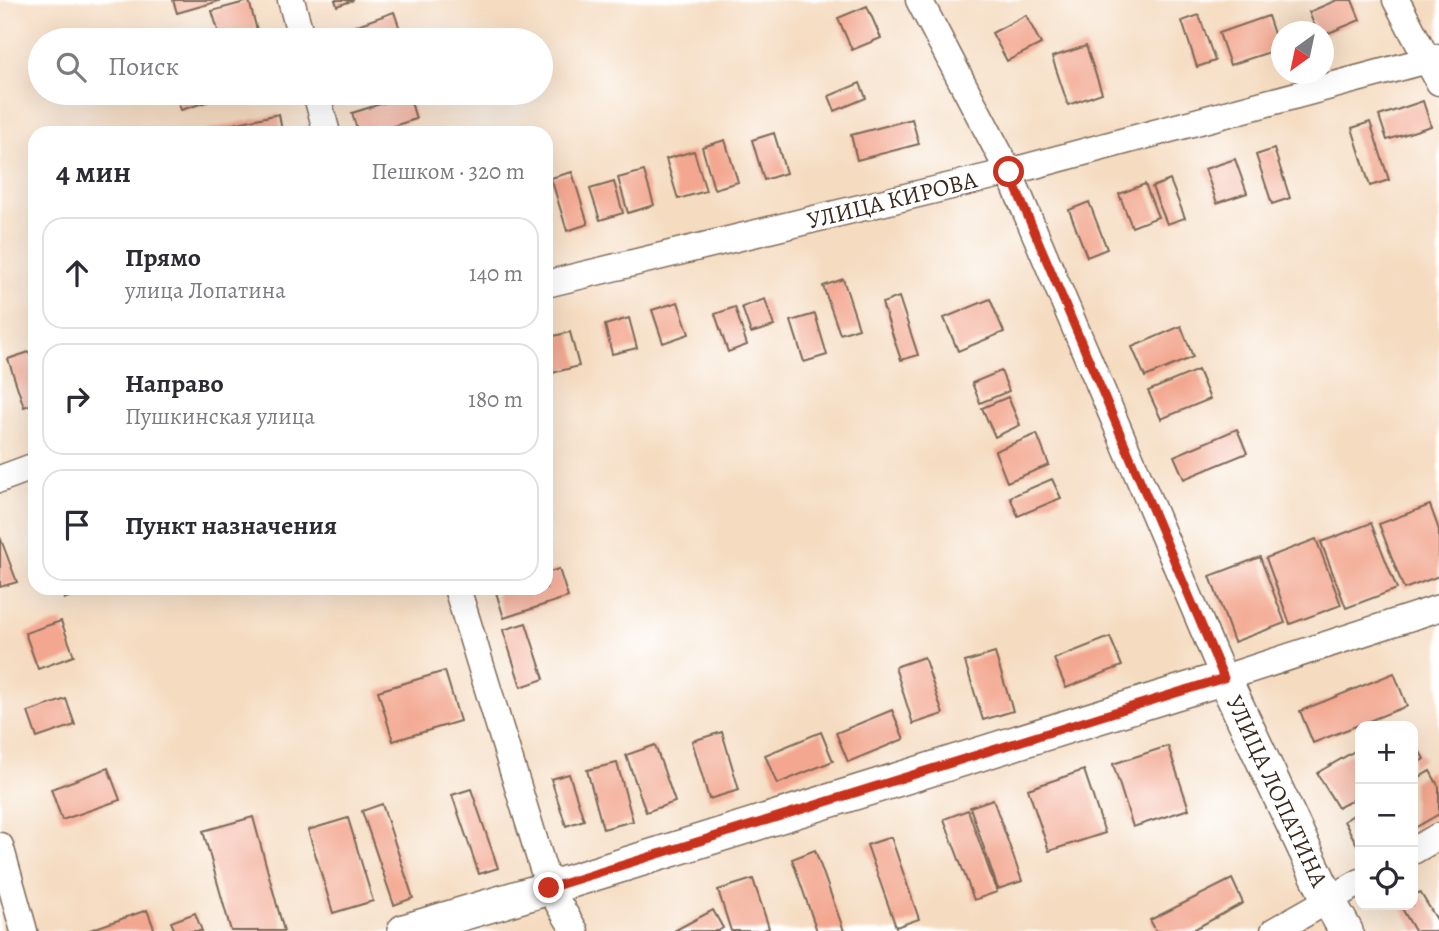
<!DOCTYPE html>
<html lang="ru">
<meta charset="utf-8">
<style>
:root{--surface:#fff;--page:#f7f7f7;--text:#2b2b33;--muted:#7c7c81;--line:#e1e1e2}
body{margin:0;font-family:Alegreya,serif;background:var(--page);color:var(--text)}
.controls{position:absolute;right:21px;bottom:21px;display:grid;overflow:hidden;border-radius:14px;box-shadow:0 7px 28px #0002}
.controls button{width:63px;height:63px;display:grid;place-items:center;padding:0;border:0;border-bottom:2px solid var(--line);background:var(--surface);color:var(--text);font:35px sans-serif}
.compass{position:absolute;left:1271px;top:21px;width:63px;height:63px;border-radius:50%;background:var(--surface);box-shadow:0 7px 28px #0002;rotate:213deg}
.stop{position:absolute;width:21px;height:21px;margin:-16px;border:5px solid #c8321e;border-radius:50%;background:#fff}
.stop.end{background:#c8321e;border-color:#fff;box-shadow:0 2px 7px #0008}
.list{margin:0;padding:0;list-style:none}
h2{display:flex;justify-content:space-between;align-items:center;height:91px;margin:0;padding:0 28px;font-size:30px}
h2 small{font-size:23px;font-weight:400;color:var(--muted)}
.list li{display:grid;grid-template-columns:46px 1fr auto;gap:21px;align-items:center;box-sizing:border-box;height:112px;margin:0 14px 14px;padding:0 14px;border:2px solid var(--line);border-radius:21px}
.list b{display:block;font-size:26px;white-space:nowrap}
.list p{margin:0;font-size:23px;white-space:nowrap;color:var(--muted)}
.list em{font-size:23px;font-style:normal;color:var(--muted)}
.icon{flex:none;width:38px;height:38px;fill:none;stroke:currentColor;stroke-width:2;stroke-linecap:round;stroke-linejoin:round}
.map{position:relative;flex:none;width:1439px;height:931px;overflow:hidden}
.search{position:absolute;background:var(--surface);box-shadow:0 7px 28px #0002;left:28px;top:28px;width:525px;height:77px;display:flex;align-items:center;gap:18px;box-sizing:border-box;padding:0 24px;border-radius:38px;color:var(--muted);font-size:26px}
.panel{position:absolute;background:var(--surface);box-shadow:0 7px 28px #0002;left:28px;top:126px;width:525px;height:469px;border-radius:21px}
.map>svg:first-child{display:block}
.building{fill:#f3a790}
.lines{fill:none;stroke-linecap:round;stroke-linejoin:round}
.minor-casing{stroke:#7c6857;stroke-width:29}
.major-casing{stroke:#7c6857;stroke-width:36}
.minor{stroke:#fff;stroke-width:26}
.major{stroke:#fff;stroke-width:33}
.route{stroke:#c8321e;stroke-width:9}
.labels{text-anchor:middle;stroke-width:6;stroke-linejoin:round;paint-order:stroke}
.street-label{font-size:24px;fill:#3b2a1e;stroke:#fff}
</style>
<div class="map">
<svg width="1439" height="931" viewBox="0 0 1439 931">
<rect width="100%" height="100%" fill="#fff"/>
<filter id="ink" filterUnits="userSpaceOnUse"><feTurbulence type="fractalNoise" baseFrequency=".0143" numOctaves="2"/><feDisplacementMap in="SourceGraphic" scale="14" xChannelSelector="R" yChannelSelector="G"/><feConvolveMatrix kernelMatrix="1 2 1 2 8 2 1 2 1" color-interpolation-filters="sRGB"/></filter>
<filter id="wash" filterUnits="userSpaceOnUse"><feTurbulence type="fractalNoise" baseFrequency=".00686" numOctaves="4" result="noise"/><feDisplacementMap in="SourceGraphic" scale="28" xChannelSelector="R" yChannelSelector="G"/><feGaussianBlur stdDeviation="1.57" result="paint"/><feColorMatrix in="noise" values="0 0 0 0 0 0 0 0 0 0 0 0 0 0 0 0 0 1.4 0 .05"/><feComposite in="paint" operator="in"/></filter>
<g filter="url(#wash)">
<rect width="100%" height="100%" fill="#f5dcc1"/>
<g id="blocks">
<path class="building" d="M173,0H219V1L177,13Z
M335,0H354L337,6Z
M1337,0H1352L1360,20L1324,35V32H1317L1309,12Z
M249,1L257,30L221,40L212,11Z
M867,6L881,38L852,50L838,18Z
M394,12L401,32L377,40H350L346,29Z
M1026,15L1041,44L1007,61L992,33Z
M1199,15L1215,61L1197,67L1182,21Z
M1268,16L1279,49L1230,65L1219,33Z
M1086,46L1102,93L1068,105L1052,57Z
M860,83L866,98L835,111L829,96Z
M175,93H236L181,110Z
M357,93H376L359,98Z
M409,95L416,119L371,133H358L352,113Z
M1423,101L1431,126L1387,140L1379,116Z
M279,114L282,131L273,133H192Z
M912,119L919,144L857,160L851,135Z
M1370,122L1389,180L1370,186L1352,128Z
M774,133L786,173L764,180L752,140Z
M725,140L738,182L714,189L702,147Z
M1274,149L1290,198L1272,204L1256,155Z
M694,151L706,191L678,199L666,159Z
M1235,159L1247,193L1217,203L1205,169Z
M644,171L654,205L628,213L618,178Z
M572,172L588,224L567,231L551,178Z
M1170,180L1185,218L1167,224L1152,187Z
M614,182L623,213L600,220L590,189Z
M1145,184L1158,217L1132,227L1119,194Z
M1089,202L1107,249L1087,257L1069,210Z
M843,279L859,328L840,334L823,286Z
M899,297L918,355L901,360L882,303Z
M765,299L774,326L751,333L742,307Z
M990,299L1004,332L958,351L944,318Z
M678,302L689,334L663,343L652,310Z
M735,307L747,345L728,352L715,314Z
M815,314L827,355L804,362L791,321Z
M629,318L637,348L612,354L605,325Z
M1181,326L1193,357L1145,377L1132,347Z
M570,332L579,366L552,373L546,350V338Z
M29,352L35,370V403L24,407L8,359Z
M1198,370L1210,399L1161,419L1148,391Z
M1001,371L1009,391L980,403L972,383Z
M1008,397L1020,425L995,437L982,408Z
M1237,429L1247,453L1184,479L1174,456Z
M1037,434L1049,465L1007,482L995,451Z
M1052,479L1061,498L1018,516L1010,497Z
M1430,505L1439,530V576L1404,589L1379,524Z
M1371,523L1397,589L1346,608L1321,542Z
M0,537L17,582L0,587Z
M1316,539L1341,605L1290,624L1266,558Z
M1260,557L1285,623L1234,642L1210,576Z
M559,569L568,597L504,618L495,589L499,588H546V573Z
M60,588H80L81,592L64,599Z
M61,621L74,656L38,669L25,633Z
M526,623L544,679L521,687L503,630Z
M1110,637L1122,666L1066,688L1054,659Z
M995,653L1013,711L983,720L965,662Z
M924,657L943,714L913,724L895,667Z
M445,671L460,721L393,741L378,691Z
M1394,673L1407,706L1313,743L1300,711Z
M66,699L75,725L37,738L28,712Z
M892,710L904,739L848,762L836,733Z
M722,732L739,790L709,799L692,741Z
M821,732L833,761L777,784L765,755Z
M1413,740L1424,759L1413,766Z
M655,745L675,802L646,812L626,755Z
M1168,746L1189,809L1133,827L1113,764Z
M1360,748V796L1338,808L1317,773Z
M617,763L633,821L603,829L587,770Z
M108,768L120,800L62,820L51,789Z
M1084,770L1105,833L1049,851L1028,789Z
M1430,771L1439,787V814L1413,829V781Z
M569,774L584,820L566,826L551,779Z
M471,789L498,868L479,874L452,795Z
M993,799L1022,881L998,889L970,807Z
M382,804L413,898L394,905L362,811Z
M968,810L997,892L974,900L944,819Z
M1360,811V850L1344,821Z
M253,817L284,931H231L203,831Z
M348,818L373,901L333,913L308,830Z
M891,837L919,919L896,927L867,845Z
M815,850L844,931H817L792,859Z
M753,879L769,928L761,931H731L718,890Z
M1232,879L1243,903L1191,931H1156L1150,920Z
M1420,892L1439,923V931H1415L1400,905H1413V896Z
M147,910L155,931H87Z
M713,910L723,928L718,931H674Z
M195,913L202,931H175L171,922Z"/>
</g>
</g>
<g filter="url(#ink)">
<use href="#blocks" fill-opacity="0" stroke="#7c6857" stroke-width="2"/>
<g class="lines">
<defs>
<path id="minor" d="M291,0L302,40
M919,0L1009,172L1224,678L1439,608
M1396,0L1439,82
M316,93L327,133
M546,284L1009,172L1439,57
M0,479L35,466
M457,588L549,888L575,931
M0,846L24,931
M1413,851L1439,836
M1274,931L1360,882"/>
<path id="major" d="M404,931L549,888L1224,678L1329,901L1346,931"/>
</defs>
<use href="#minor" class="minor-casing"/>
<use href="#major" class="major-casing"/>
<use href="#minor" class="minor"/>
<use href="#major" class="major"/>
</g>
</g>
<g class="lines" filter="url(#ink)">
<path class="route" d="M549,888L1224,678L1009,172"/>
</g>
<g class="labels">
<g class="street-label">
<text transform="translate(892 200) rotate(-14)" y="8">УЛИЦА КИРОВА</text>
<text transform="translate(1277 791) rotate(65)" y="8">УЛИЦА ЛОПАТИНА</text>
</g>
</g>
</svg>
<div class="controls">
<button>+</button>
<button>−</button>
<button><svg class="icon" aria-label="locate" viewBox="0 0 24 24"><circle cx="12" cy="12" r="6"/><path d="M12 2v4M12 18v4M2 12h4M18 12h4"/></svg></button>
</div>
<svg class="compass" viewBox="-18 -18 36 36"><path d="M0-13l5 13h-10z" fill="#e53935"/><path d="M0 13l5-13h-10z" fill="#7c7c81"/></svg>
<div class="stop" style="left:1009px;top:172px"></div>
<div class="stop end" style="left:549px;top:888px"></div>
<div class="search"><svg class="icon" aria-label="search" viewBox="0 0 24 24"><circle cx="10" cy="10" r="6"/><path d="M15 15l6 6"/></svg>Поиск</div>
<section class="panel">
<h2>4 мин<small>Пешком · 320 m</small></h2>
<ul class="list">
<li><svg class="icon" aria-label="ahead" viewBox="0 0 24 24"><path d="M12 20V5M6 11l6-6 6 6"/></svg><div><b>Прямо</b><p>улица Лопатина</p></div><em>140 m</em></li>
<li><svg class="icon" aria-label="right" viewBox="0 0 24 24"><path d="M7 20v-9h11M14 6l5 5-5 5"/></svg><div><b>Направо</b><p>Пушкинская улица</p></div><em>180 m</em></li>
<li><svg class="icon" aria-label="arrive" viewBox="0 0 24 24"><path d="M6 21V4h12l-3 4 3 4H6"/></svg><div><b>Пункт назначения</b></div></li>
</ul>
</section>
</div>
